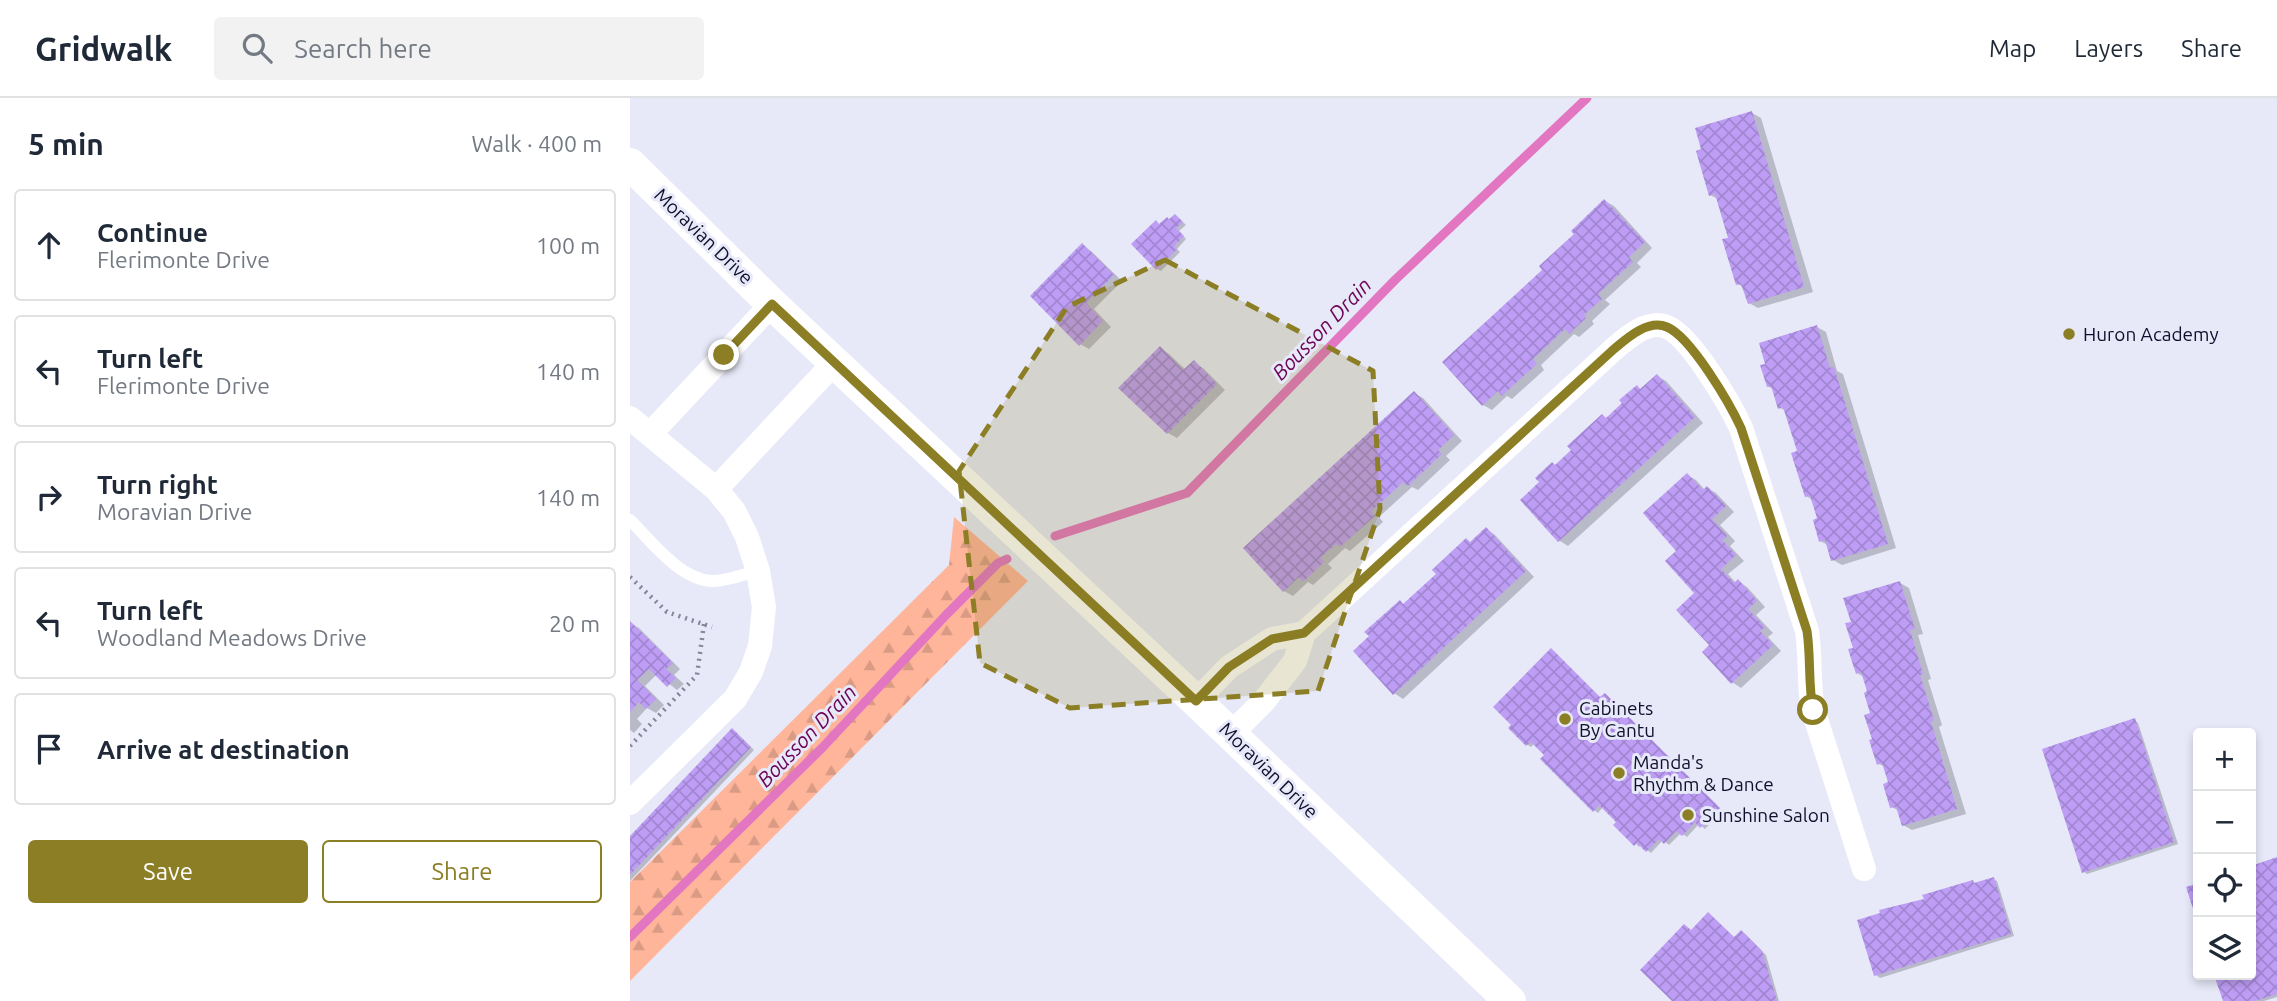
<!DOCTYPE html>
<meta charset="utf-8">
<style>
:root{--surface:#fff;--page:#f2f2f3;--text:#1f2937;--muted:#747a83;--line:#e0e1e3;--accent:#8b7e24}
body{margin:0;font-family:Ubuntu,sans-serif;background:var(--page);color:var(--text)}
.controls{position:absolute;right:21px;bottom:21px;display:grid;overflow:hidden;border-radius:7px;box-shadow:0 4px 10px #0003}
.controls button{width:63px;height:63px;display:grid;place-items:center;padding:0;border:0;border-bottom:2px solid var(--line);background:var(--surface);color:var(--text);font:35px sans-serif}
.stop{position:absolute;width:21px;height:21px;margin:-16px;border:5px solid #8b7e24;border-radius:50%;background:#fff}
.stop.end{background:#8b7e24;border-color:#fff;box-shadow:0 2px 7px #0008}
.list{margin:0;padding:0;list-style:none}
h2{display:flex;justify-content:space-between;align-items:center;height:91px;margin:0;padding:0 28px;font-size:30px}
h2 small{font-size:23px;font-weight:400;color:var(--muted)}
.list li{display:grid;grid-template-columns:46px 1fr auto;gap:21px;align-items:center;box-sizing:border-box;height:112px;margin:0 14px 14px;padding:0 14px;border:2px solid var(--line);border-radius:7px}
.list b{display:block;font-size:26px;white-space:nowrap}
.list p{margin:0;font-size:23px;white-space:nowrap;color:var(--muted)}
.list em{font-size:23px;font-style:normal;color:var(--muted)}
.actions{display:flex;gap:14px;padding:21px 28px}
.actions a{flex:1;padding:16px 0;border:2px solid var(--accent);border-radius:7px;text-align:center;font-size:24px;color:var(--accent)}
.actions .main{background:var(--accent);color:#fff}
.icon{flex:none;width:38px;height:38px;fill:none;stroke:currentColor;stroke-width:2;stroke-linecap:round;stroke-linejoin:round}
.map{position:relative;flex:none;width:1647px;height:903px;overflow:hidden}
header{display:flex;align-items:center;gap:42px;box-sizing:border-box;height:98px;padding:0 35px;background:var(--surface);border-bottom:2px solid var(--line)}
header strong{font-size:33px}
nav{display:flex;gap:38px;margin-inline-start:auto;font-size:24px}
.search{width:490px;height:63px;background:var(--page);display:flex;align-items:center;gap:18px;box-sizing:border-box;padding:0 24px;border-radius:7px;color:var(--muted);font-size:26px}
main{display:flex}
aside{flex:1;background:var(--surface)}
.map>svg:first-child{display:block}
.forest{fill:url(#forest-firs)}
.shadow{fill:#0003}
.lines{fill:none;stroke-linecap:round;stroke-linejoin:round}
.stream{stroke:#e376c1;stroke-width:9}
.building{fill:url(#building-cross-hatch)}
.path{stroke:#85859b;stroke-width:4.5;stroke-dasharray:2 5;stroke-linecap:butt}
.service{stroke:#fff;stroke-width:12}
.minor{stroke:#fff;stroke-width:24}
.tertiary{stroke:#fff;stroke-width:32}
.route{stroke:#8b7e24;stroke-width:9}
.marked{fill:#8b7e24;fill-opacity:0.2;stroke:#8b7e24;stroke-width:5;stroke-dasharray:14 9;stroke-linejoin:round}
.poi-dot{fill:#8b7e24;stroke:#e7e9f9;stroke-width:2.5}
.labels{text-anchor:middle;stroke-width:6;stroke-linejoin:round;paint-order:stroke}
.street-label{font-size:19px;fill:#11102c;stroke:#e7e9f9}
.poi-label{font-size:19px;fill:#11102c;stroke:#e7e9f9;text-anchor:start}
.water-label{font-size:21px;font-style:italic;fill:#6c0354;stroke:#e7e9f9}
</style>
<header>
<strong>Gridwalk</strong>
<div class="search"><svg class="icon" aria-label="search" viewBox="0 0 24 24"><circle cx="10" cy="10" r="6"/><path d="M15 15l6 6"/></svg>Search here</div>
<nav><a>Map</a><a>Layers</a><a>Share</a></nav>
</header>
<main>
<aside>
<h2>5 min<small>Walk · 400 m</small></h2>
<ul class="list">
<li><svg class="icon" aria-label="ahead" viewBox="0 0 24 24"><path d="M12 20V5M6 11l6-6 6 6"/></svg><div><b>Continue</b><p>Flerimonte Drive</p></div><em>100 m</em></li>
<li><svg class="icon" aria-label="left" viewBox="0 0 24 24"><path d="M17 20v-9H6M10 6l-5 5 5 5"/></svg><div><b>Turn left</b><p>Flerimonte Drive</p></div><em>140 m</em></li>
<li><svg class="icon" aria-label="right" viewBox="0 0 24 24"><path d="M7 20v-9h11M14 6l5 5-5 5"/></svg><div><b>Turn right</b><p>Moravian Drive</p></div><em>140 m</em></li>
<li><svg class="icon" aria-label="left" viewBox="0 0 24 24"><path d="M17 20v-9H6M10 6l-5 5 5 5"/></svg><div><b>Turn left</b><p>Woodland Meadows Drive</p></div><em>20 m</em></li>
<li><svg class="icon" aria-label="arrive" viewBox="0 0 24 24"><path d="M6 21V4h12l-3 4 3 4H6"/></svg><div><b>Arrive at destination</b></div></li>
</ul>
<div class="actions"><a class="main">Save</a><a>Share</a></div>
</aside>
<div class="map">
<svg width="1647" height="903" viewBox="0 0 1647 903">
<defs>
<pattern id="forest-firs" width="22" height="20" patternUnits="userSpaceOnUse" patternTransform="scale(1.75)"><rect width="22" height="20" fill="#ffb59a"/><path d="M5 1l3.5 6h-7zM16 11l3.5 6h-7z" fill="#da9b85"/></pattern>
<pattern id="building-cross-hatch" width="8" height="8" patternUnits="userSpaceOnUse" patternTransform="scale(1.75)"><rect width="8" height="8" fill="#be9df5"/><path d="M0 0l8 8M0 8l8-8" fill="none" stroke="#a286d2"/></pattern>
</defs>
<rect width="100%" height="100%" fill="#e7e9f9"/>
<path class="forest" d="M324,419L398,483L0,883V784L319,467Z"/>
<path class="shadow" d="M1122,15L1131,20L1183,194L1128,210L1119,205L1114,190L1108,186L1100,141L1088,101L1080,97Z
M975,103L984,108L1022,150L1007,165L1011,169L975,202L980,206L962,223L964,226L949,239L944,236L911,267L914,272L882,301L877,298L862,312L853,307L814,265L915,172Z
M549,120L556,127L549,133L556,141L547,151L550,154L531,173L527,171L531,127Z
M452,148L461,153L492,183L464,211L481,229L459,251L450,246Z
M1187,229L1196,234L1207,273L1213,276L1266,450L1212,467L1203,462L1198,447L1190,443L1189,421L1183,402L1176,398L1169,354L1156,313L1150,310L1144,292L1138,288Z
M530,250L539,256L556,272L564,265L573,270L595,292L547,340L538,335Z
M1027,278L1036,283L1073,325L938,448L930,443L892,402L978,321L1007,289L1012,292Z
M784,295L793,300L832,343L816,358L820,362L788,392L782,389L749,419L753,424L720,453L715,450L698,466L702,470L683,487L678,484L663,498L654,493Z
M1057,377L1066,382L1075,392L1077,390L1086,395L1104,414L1090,427L1105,443L1100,448L1114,463L1098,476L1106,485L1108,483L1117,489L1135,509L1126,517L1143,535L1138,539L1151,553L1111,590L1102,584L1081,547L1066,495L1049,453Z
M857,431L865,437L904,479L773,601L764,595L741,538L770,504L775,507Z
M1270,485L1279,490L1293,536L1288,537L1301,581L1298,582L1312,627L1309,629L1336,716L1282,732L1273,727L1269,713L1262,709L1261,685L1256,670L1248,665L1239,594L1234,579L1227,575L1223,525Z
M0,525L9,530L50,571L44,577L54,586L47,592L27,576L15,588L34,607L26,615L17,610L7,621L12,626L4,635L0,632Z
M979,600L1092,713L1075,731L1069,726L1057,739L1051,735L1039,747L1033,742L1021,755L1011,747L1009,749L973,709L968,715L964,712L905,645L901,649L898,647L880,630Z
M1504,622L1508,625L1548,746L1457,776L1453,773Z
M106,635L124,652L0,783V740Z
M1647,761V899L1634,903H1594L1586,877H1621V769Z
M1363,781L1367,783L1384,838L1250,880L1246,877Z
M1062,834L1105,840L1115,836L1136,857L1149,903H1044Z"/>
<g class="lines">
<path class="stream" d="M425,438L557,395L765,182L957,0
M0,839L193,649L316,517L368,465L377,461"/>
</g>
<path class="building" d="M1122,13L1174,189L1118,206L1111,186L1106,187L1092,141L1098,140L1085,96L1079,98L1066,53L1071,51L1065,30Z
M974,101L1015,144L999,159L1003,164L968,196L972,201L954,217L956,220L939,236L935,231L903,261L907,266L889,282L872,298L868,293L852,308L812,264L912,172L909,168L944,136L941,133Z
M545,116L553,124L546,130L554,138L544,148L547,151L526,172L501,146L526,122L529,126L537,119L539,121Z
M452,145L484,177L456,205L473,223L449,248L400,198Z
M1187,227L1200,270L1204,269L1258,446L1201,463L1195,442L1189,444L1183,422L1187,420L1180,398L1175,399L1161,355L1167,353L1153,309L1148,311L1141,288L1137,289L1130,267L1135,266L1129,245Z
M530,248L553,272L564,262L587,286L537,336L488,290Z
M1027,276L1065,319L928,444L890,402L909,384L905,380L922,364L925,367L941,352L937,348L972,316L976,320L992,305L989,302L1007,287L1010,291Z
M784,293L824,337L808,352L812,356L778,388L773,384L757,399L741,413L745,418L710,449L706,446L690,460L694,464L673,484L669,479L653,494L613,450Z
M1057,375L1073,392L1077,388L1096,408L1082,421L1097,438L1092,442L1106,457L1091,471L1104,485L1108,481L1127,503L1118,511L1135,529L1130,533L1143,547L1101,586L1072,554L1079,547L1046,512L1064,495L1035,463L1046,453L1013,415Z
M856,429L896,473L763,597L723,553L739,538L734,534L770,502L773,506L806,476L802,472L836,440L840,444Z
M1270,483L1285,531L1280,532L1293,576L1290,577L1304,622L1301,624L1327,711L1272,728L1266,709L1260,710L1253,686L1258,684L1252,665L1247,667L1239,642L1242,641L1234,617L1240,615L1234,595L1237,593L1231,574L1226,576L1218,551L1223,550L1215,525L1221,524L1213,500Z
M0,523L43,565L36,571L46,580L37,589L19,571L7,582L26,601L16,611L9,604L0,614Z
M921,550L970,599L975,595L1090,710L1070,730L1065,724L1052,738L1046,733L1034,746L1029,741L1016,754L1007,745L1004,748L983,727L986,724L969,707L963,714L910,661L914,657L901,644L896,648L878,630L881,627L863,609Z
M1505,620L1544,744L1452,775L1412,651Z
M102,630L121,649L0,777V738Z
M1647,759V896L1625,903H1593L1584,877H1621V768Z
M1364,779L1381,836L1244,878L1227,822L1250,815L1249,812L1294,801L1292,797L1343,782L1344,785Z
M1568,785V826L1556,789Z
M1078,814L1104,839L1111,832L1132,853L1147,903H1042L1010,872L1054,826L1061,832Z"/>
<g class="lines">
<path class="path" d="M0,479L37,514L82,529
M0,648L67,577L74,526"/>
<path class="service" d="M0,422C22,444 51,483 84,483C98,483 114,476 128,473"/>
<path class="minor" d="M0,320L86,391L104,413L117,439L128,473L134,509L130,548L121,574L105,601L0,705
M21,335L142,206
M86,391L205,264
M674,535L984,251C997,240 1018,221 1037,229C1061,239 1100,306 1111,330L1177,533C1181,560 1178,585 1183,612L1234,771
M566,603L599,569L642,541L674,535L665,563L634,603L601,636"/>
<path class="tertiary" d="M0,66L142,206L566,603L880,903"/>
</g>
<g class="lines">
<path class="route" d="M94,257L142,206L566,603L599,569L642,541L674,535L984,251C997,240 1018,221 1037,229C1061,239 1100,306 1111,330L1177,533C1181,560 1178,585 1183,612"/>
</g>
<path class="marked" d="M535,162L743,273L750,411L688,593L440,610L350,565L329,373L437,209Z"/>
<g class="poi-dot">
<circle cx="1439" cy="236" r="7"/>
<circle cx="935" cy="621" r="7"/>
<circle cx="989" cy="675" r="7"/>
<circle cx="1058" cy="717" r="7"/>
</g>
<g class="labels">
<g class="street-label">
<text transform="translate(74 138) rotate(44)" y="7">Moravian Drive</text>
<text transform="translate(639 672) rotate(44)" y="7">Moravian Drive</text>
</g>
<g class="poi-label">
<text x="1453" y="243">Huron Academy</text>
<text x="949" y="617">Cabinets<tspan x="949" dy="22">By Cantu</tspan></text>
<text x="1003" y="671">Manda's<tspan x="1003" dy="22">Rhythm &amp; Dance</tspan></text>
<text x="1072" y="724">Sunshine Salon</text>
</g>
<g class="water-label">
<text transform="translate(692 231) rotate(-46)" y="7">Bousson Drain</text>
<text transform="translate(177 638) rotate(-46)" y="7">Bousson Drain</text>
</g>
</g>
</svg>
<div class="controls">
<button>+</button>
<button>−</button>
<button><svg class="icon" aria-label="locate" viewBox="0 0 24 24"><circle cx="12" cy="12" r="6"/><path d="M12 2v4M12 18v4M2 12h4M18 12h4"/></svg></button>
<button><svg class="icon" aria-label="layers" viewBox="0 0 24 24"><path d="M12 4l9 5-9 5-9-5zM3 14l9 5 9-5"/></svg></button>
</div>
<div class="stop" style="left:1183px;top:612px"></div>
<div class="stop end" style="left:94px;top:257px"></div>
</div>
</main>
